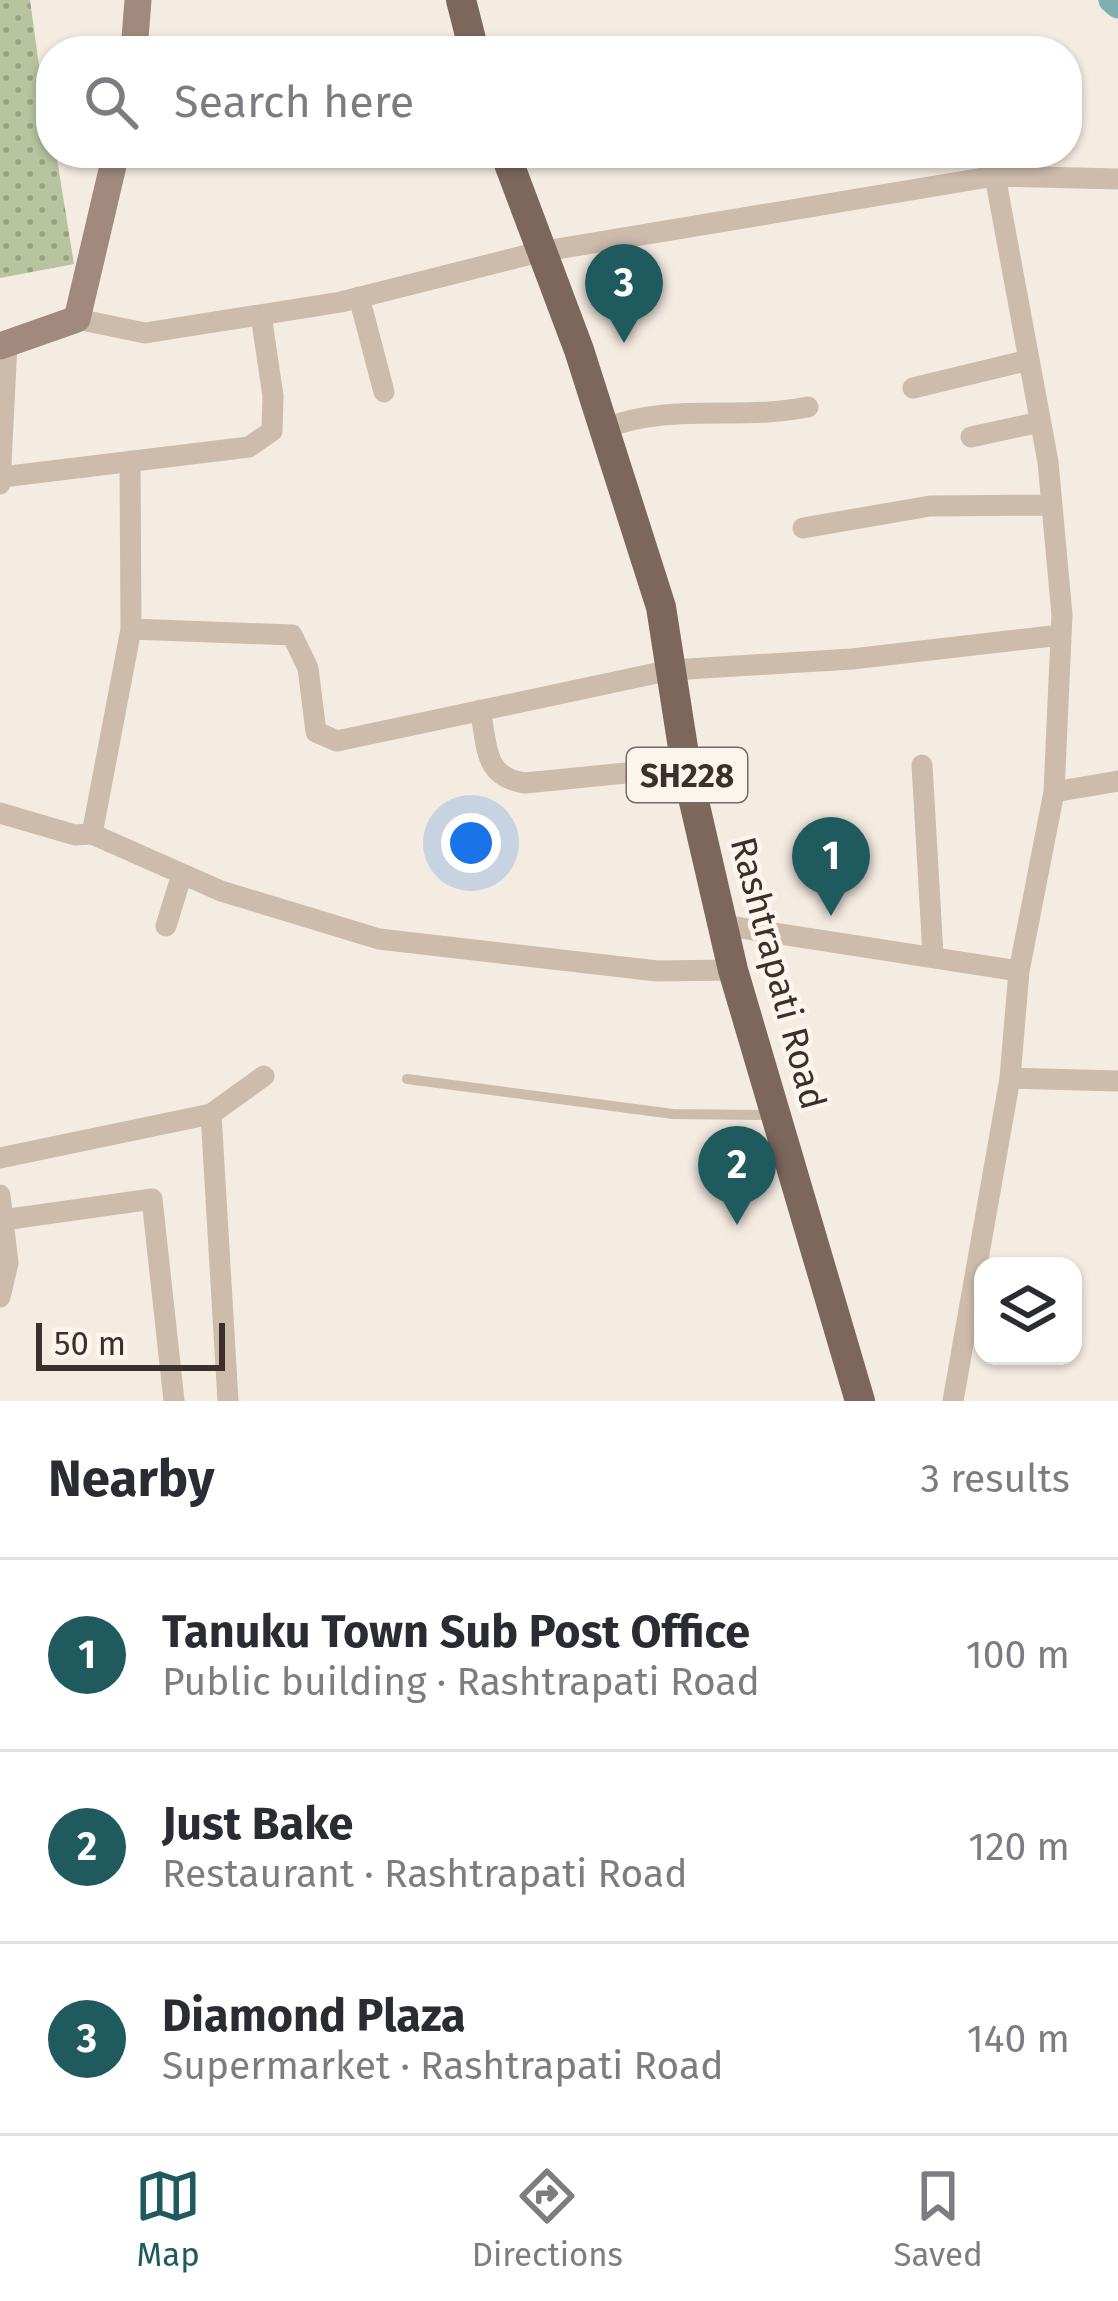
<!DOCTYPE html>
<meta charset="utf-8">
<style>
:root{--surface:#fff;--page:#f2f2f3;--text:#2b2b33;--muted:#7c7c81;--line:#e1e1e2;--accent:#1f5a5e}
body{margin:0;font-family:"Fira Sans",sans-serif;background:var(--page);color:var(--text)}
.controls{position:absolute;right:36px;bottom:36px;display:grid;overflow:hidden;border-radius:24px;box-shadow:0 3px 9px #0004}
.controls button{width:108px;height:108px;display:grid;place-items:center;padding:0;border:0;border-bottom:3px solid var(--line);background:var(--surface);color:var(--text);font:60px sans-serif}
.scale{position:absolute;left:36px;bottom:30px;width:189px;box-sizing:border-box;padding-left:12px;border:6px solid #3b302b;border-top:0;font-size:33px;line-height:42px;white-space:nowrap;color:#3b302b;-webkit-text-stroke:9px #fbf5ee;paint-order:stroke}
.you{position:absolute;left:471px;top:843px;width:42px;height:42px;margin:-30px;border:9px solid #fff;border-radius:50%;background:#1a73e8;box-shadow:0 0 0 18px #1a73e833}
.badge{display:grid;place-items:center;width:78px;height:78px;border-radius:50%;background:var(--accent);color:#fff;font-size:39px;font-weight:700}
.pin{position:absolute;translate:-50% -99px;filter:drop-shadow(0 3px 6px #0008)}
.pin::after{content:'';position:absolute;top:63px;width:42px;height:36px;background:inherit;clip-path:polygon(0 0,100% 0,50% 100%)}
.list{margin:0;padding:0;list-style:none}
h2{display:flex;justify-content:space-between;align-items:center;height:156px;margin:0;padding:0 48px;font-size:51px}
h2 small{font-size:39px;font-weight:400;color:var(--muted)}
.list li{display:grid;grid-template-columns:78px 1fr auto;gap:36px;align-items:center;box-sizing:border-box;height:192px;padding:0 48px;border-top:3px solid var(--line)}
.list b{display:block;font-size:45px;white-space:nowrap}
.list p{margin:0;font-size:39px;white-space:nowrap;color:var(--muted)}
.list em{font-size:39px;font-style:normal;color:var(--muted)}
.icon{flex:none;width:66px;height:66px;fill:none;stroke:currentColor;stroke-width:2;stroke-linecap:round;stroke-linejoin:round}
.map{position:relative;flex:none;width:1118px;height:1401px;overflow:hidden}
.search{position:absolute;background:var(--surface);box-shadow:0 3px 9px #0004;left:36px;right:36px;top:36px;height:132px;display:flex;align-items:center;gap:30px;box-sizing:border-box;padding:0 42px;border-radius:48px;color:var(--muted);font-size:45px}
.sheet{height:732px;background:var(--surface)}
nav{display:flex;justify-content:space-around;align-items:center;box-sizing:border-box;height:168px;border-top:3px solid var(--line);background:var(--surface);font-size:33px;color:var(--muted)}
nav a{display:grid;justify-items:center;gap:6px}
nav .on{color:var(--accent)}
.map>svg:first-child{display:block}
.green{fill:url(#green-dots)}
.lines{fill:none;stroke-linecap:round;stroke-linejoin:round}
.canal{stroke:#7fb0b2;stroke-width:27}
.lane{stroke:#cdbbac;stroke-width:10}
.street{stroke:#cdbbac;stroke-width:21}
.secondary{stroke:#a18a7d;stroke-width:27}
.primary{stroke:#7d675c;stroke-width:30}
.labels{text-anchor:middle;stroke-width:9;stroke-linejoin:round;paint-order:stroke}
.shield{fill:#fbf5ee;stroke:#756b66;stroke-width:3}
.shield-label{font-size:33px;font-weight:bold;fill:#3b302b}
.street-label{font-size:36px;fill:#3b302b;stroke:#fbf5ee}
</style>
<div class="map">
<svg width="1118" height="1401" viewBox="0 0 1118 1401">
<defs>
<pattern id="green-dots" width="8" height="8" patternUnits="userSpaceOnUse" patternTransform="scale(3)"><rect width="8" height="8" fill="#b8c4a0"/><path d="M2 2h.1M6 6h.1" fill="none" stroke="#97a083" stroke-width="1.8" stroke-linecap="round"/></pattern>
</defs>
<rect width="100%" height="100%" fill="#f4ebe1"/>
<path class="green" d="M0,0H30L51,153H56L74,264L0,278Z"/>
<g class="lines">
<path class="canal" d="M1112,0L1118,5"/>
<path class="lane" d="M407,1079L673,1114L773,1115"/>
<path class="street" d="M359,297L384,392
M77,319L145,333L341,302L539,252L995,176L1118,179
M913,388L1029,360
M603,429C671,402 738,421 808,407
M971,437L1040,422
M130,461L131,629
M2,477L249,447L272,431L273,396L261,315
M0,484L7,343
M803,528L930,506L1052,505
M480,710C488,747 483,777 525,783L686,767
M922,765L933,955
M1054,792L1118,781
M0,813L75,835L92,834L221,891L379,939L657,971L733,970
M92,834L131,629L292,635L308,668L316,732L337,741L671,670L852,659L1061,635
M722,925L1019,971
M166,926L182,874
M1010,1078L1118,1081
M211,1114L228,1401
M0,1158L211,1114L264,1076
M0,1195L8,1263L0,1297
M3,1220L152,1199L174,1401
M953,1401L1010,1078L1019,971L1054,792L1062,615L1048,462L995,176"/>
<path class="secondary" d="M134,51L138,0
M0,346L77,319L116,153"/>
<path class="primary" d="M461,0L474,51
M505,153L579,350L661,607L686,767L733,970L860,1401"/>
</g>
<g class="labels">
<rect class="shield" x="627" y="748" width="120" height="54" rx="9"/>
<g class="shield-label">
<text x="687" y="787">SH228</text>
</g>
<g class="street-label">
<text transform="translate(779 973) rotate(75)" y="13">Rashtrapati Road</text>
</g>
</g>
</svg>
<div class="controls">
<button><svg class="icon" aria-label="layers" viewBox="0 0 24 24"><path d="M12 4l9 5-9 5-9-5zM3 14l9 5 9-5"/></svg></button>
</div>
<div class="scale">50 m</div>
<div class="you"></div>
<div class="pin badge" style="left:831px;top:916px">1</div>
<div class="pin badge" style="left:737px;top:1225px">2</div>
<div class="pin badge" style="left:624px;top:343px">3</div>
<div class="search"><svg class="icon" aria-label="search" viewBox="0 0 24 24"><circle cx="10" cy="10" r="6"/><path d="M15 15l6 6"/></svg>Search here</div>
</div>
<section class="sheet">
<h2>Nearby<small>3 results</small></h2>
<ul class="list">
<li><span class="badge">1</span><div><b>Tanuku Town Sub Post Office</b><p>Public building · Rashtrapati Road</p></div><em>100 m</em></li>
<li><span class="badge">2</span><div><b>Just Bake</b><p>Restaurant · Rashtrapati Road</p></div><em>120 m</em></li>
<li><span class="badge">3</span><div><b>Diamond Plaza</b><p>Supermarket · Rashtrapati Road</p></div><em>140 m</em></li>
</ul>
</section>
<nav>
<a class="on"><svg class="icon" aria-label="map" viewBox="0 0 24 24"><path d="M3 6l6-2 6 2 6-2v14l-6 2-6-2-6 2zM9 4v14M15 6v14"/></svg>Map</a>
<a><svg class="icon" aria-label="directions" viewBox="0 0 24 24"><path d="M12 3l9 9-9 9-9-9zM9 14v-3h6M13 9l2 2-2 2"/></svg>Directions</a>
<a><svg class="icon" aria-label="saved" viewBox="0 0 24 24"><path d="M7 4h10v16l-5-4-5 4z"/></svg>Saved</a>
</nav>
